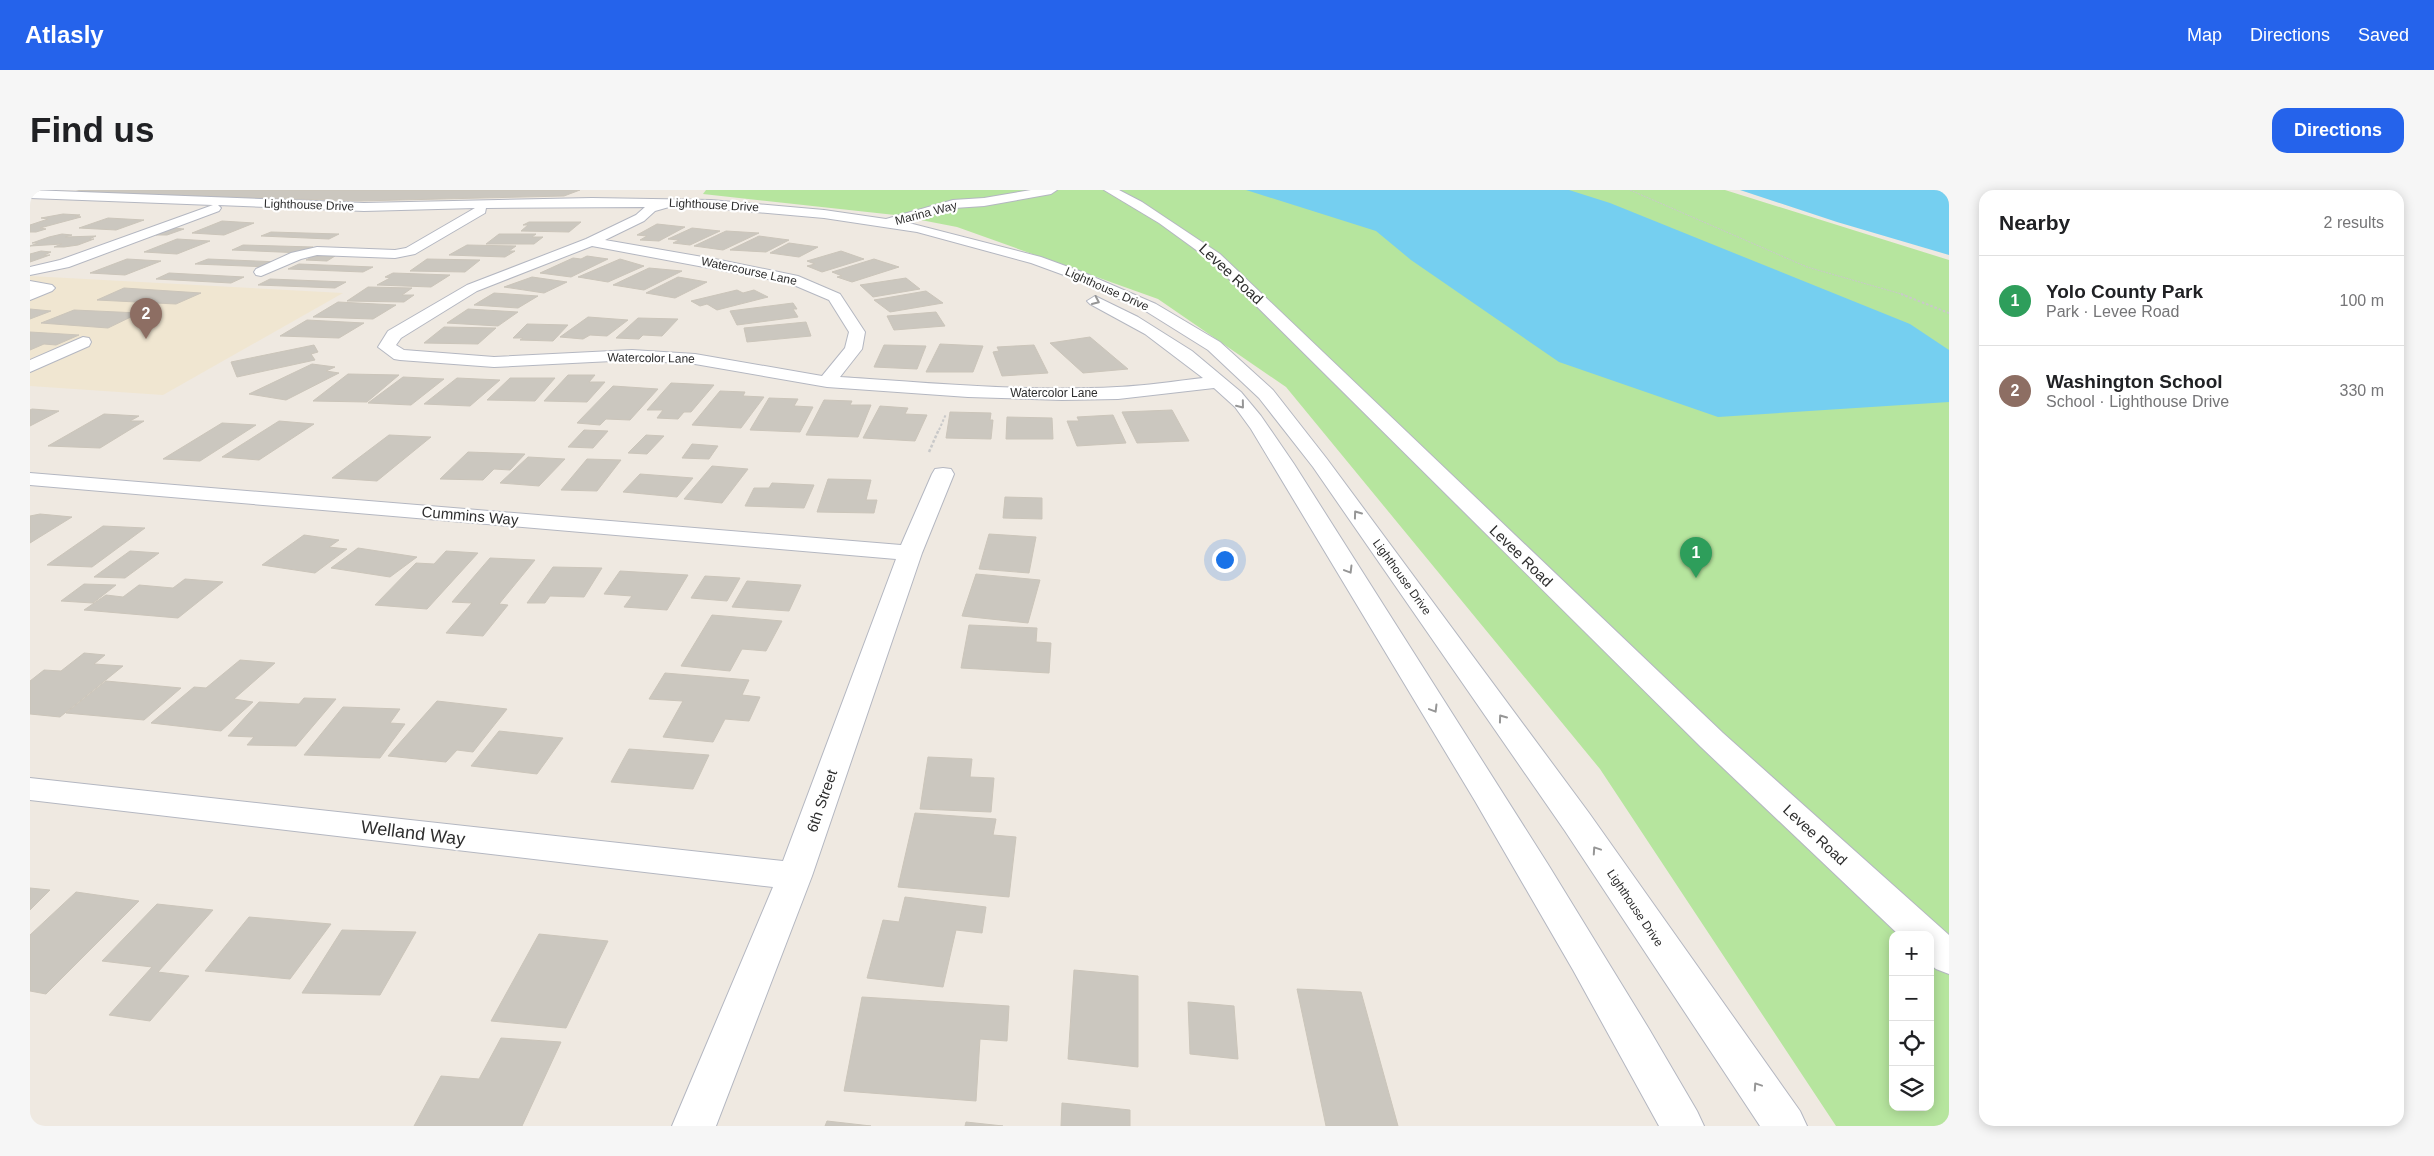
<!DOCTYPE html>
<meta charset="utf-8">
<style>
:root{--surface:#fff;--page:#f6f6f6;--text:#202124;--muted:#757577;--line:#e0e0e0;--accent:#2563eb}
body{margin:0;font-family:Arial,sans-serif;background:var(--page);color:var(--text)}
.controls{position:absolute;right:15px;bottom:15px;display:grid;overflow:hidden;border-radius:10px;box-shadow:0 2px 12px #0003}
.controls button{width:45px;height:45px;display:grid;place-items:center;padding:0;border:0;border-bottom:1px solid var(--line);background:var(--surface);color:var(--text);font:25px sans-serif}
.you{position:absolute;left:1194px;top:369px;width:18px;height:18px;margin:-12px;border:4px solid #fff;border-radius:50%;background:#1a73e8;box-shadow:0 0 0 8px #1a73e833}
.badge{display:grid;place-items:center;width:32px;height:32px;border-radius:50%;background:var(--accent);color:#fff;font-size:16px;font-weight:700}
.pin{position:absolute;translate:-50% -41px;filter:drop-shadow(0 1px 2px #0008)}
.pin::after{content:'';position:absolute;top:26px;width:18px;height:15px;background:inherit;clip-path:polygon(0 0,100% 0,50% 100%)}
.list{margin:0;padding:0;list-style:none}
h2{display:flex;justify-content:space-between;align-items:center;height:65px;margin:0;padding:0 20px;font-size:21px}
h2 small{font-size:16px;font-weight:400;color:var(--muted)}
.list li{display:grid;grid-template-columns:32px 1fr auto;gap:15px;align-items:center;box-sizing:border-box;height:90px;padding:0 20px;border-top:1px solid var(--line)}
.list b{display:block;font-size:19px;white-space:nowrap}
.list p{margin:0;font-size:16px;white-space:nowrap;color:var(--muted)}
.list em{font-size:16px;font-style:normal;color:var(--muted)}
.icon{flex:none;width:28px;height:28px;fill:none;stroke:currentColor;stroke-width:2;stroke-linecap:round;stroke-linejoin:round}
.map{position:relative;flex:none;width:1919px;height:936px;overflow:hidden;border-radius:15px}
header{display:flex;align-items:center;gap:30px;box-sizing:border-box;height:70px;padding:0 25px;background:var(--accent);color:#fff}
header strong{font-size:24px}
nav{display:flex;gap:28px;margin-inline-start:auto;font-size:18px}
.intro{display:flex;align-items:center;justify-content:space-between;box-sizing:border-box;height:120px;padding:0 30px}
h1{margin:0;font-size:35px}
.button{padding:12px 22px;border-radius:15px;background:var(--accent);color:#fff;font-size:18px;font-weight:700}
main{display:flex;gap:30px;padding:0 30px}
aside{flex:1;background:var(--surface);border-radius:15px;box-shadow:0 2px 12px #0003}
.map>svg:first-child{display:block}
.education{fill:#f0e6d1}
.green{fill:#b6e59e;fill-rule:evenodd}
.water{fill:#75cff0}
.building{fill:#cbc7bf;stroke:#cbc5ba}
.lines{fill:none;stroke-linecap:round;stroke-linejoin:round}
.minor-casing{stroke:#b4b7c1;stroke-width:2}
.path-far2{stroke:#c9c9c9;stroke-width:1;stroke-dasharray:2 1;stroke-linecap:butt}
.path-far1{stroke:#c9c9c9;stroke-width:2;stroke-dasharray:2.5 2;stroke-linecap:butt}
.path{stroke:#c9c9c9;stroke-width:2.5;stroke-dasharray:3 2;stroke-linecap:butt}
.minor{fill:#fff;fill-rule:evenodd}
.oneway{stroke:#969696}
.labels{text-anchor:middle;stroke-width:4.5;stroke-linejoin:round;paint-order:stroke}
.far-street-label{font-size:12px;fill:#2e2e2e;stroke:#fff}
.street-label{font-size:15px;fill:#2e2e2e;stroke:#fff}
.near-street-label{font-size:18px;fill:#2e2e2e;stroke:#fff}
</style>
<header>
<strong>Atlasly</strong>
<nav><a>Map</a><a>Directions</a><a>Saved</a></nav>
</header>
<div class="intro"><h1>Find us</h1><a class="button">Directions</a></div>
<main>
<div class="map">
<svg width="1919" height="936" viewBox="0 0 1919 936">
<rect width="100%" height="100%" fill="#efe9e1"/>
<path class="education" d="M0,86L313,103L133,205L0,196Z"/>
<path class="green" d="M676,0H1695L1919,70V936H1806L1570,579L1256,197L1128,109L927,37L865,25L673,4ZM1863,745H1900V917H1863Z"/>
<path class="water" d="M1216,0H1539L1580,13L1880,134L1919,160V212L1688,227L1529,172L1381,70L1346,41Z
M1710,0H1919V65L1807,32Z"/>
<path class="building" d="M51,0H550L534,6L329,11L44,2Z
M33,24L50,25L45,26L51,27L10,38L16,39L6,42H0V35L18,29L11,28Z
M78,28L114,30L86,40L49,38Z
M192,31L224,33L194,45L162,43Z
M499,32H551L539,42L491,41L498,35H493Z
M627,34L655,37L629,51L610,50L617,46L607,45Z
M144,38L154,39L137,45H126Z
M662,38L690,41L660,55L643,53L649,50L638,49Z
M696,41L729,43L693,60L664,56Z
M241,42L309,44L299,49L231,46Z
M32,44L42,45L35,47L66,46L59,49H64L48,55L34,57H24L32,54L0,56L8,53H2L19,47Z
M469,44H506L502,47H513L504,54H456Z
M729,46L759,50L736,62L700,60Z
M147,49L180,51L147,64L114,62Z
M759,53L788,57L769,67L740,63Z
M213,55L283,57L273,63L202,60Z
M437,55L486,56L479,61H485L475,67L419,65Z
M11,61L21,62L14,65H20L0,72V64Z
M811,61L834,69L792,82L777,76L785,74L777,71Z
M284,66H305L297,71L276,70Z
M557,66L578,69L541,87L510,83L543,68L551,69Z
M97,69L131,71L95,85L60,83Z
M178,69L250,72L239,77L165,74Z
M397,69L450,70L435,82L380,81Z
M590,69L614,76L578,92L548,87Z
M844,69L869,77L822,92L807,87L812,86L802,82Z
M269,74L343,77L333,82L258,79Z
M619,78L652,81L614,100L583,95Z
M139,83L214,87L201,93L126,89Z
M363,83L420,85L401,97L347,95L360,88L355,87Z
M502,87L537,92L514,103L474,97Z
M648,87L677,92L645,108L616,103Z
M876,88L890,99L843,107L830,95Z
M240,89L316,92L305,98L228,95Z
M338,97L382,98L372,105H384L374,112L317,111Z
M94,98L171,103L146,114L67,110Z
M707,100L713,103L724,100L738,107L687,120L677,114L670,116L661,111Z
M896,101L913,113L860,122L844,110Z
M464,103L508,106L488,118L444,115Z
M308,112L366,115L343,129L283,127Z
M763,113L767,119H763L768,127L707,135L700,121Z
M0,119L21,121L0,129Z
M438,119L488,122L468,136L417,133Z
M44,120L109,123L78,138L11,133Z
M906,122L915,136L864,140L857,126Z
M558,127L598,130L577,146L560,145L553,149L530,147Z
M608,128L648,129L632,146L613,145L609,149L586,148Z
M277,130L334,133L309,148L250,146Z
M776,132L781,146L717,152L714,138Z
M497,134L538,135L523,151L490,150L493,148H483Z
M414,137L466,138L448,154L394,153Z
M0,142L49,145L26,155L14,154L0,160Z
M1060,147L1098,179L1053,183L1020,153Z
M910,154L953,156L943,182H896Z
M284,155L288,162L281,164L285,170L207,187L201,172Z
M854,155L896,156L887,179L844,177Z
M1004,155L1018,183L972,186L963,162L969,161L967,157Z
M282,174L305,177L296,181L309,183L256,210L219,204Z
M318,184L369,185L337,212L283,211Z
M538,185H565L559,192H575L557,212L514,211Z
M373,187L414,189L381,215L338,213Z
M427,188L470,190L440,216L394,214Z
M480,188H525L505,211L457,210Z
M641,193L684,195L661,222H654L648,229L627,228L633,220H617Z
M583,196L628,199L600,230L576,229L570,235L547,233Z
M690,201L715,202L713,206L734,207L711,238L662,235Z
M739,208L768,209L764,216L783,217L770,242L720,240Z
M794,210L822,211L820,215H841L828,247L776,245Z
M850,216L878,218L875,224L897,225L885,251L833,248Z
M0,220L2,219L29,221L0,236Z
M1142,220L1159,251L1107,253L1092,222Z
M920,222L961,223L960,230H963L961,249L916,248Z
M74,224L109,226L100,231H114L70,258L18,256Z
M1083,225L1096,253L1047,256L1037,231H1049L1047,227Z
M977,227L1022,228L1023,249H976Z
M249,231L284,234L229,270L192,267Z
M192,233L226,235L170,271L133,269Z
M554,240L578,241L563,258L538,257Z
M359,245L401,247L347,291L302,288Z
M616,245L634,246L617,264L598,263Z
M662,254L688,256L679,269L652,268Z
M438,262L495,264L480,280L464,279L453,290L410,289Z
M498,267L535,269L509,296L470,293Z
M557,269L591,270L567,301L531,300Z
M682,276L718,279L692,313L654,309Z
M610,284L663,288L647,307L593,302Z
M798,289L841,290L836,310H847L844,323L787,322Z
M742,293L784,295L774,318L715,316L724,298H739Z
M975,307L1012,308V329L973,328Z
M10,324L42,327L0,353V326Z
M73,336L115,338L62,377L17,375Z
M959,344L1006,347L999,383L949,379Z
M274,345L309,350L299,357L317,359L285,383L232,375Z
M328,358L387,367L360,387L301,378Z
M100,361L129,363L95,388L64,387Z
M416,361L448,363L397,419L345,415L386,373L404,374Z
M460,368L505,370L469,414L478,415L453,446L416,443L442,413L422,412Z
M523,377L572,378L554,407L520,406L515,413H497Z
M590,381L658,385L637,420L594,417L602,406L574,404Z
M946,384L1010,390L998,433L932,426Z
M675,386L710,388L697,411L661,408Z
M155,389L193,392L148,428L54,420L76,405L93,407L109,395L143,398Z
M717,391L771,395L759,421L702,417Z
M54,394L86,395L63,413L31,411Z
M682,425L752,431L736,461L712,459L700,481L651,476Z
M939,435L1007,438L1006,452L1021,453L1019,483L931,478Z
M54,463L75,465L64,474L93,476L30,527L0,524V491L14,480L31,481Z
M210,470L245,473L204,509L223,512L191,541L121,533L164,497L176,498Z
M635,483L719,490L712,505L730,507L719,531L695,529L683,552L633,547L653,511L619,509Z
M76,491L151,498L114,530L36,523Z
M274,508L306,509L266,556L217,555L224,547L198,546L229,512L269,514Z
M407,511L477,519L443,562L427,560L416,572L358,566Z
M313,517L370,519L360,533L375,534L350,568L274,565Z
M469,541L533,548L507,584L441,576Z
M599,559L679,565L663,599L581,592Z
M898,567L942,569L940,587L964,588L961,622L890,619Z
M885,623L966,629L963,645L986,647L979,707L868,697Z
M0,698L20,700L0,720Z
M46,702L109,711L16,804L0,801V745Z
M875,707L956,717L952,743L926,740L913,797L837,788L853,730L869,732Z
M127,714L183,720L128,782L159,786L120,831L79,825L122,777L72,771Z
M219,727L301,734L260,789L175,781Z
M312,740L386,742L350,805L272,803Z
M509,744L578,751L536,838L461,831Z
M1044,780L1108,786V877L1038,869Z
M1267,799L1331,802L1368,936H1296Z
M832,807L979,816L977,851L950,849L946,911L814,901Z
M1158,812L1204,816L1208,869L1160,864Z
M471,848L531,852L492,936H384L411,886L449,889Z
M1032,913L1100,920V936H1031Z
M797,931L841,936H795Z
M936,932L973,936H935Z"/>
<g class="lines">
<defs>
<path id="minor" d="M0,0L334,13L562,8L681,10L794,20L856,29L923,10L954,8L1001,0H1027L1021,4L954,16L924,18L875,32L1011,67L1052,82L1126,114L1190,152L1243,200L1297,269L1559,623L1770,921L1777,936H1730L1535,641L1283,277L1229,208L1178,160L1114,120L1042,88L1001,73L887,42L794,28L681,18L639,17L625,21L614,31L575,50L690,70L768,86L810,104L835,142L832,159L810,187C902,193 995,202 1087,197C1116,196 1145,191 1173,188L1115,144L1060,114L1057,111L1065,106L1108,127L1162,161L1211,202L1231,226L1264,274L1519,676L1619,839L1667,921L1674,936H1629L1543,780L1445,611L1221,239L1205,217L1184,198L1088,209L1032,210L938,207L797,197L665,174L602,170L464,177L370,170L364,169L348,157L358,141L437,95L556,49L606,25L615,17L456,18L455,23L385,64L365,68L287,65L271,69L231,86L226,85L224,82L226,79L261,63L287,57L365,60L376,58L445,18L334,21L188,15L191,18L189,21L39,77L0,85V77L30,70L183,15L0,8ZM562,56L759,93L799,110L819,142L815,158L792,186L665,164L602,160L464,167L374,160L366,155L371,148L447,101Z
M1074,0H1089L1112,12L1190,64L1693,543L1919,745V784L1906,779L1900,774V745H1869L1671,557L1180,70L1129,33Z
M0,91L22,95L25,98L22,101L0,110Z
M53,147L59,148L61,152L59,156L0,182V170Z
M913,278L921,279L924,284L892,363L782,686L686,936H642L743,697L0,610V588L753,671L866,369L0,295V283L871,355L902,284L905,279Z"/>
</defs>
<use href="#minor" class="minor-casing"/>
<path class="path-far2" d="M1600,0L1777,77L1875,105"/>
<path class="path-far1" d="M1871,104L1919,123
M909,240L916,224"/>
<path class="path" d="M899,262L909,239"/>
<use href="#minor" class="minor"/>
</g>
<defs><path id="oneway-chevron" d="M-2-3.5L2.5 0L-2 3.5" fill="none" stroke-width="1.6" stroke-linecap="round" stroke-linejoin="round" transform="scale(1.25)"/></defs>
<g class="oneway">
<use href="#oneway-chevron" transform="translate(1066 111) rotate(25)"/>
<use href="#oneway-chevron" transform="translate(1211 215) rotate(51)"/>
<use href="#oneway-chevron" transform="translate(1327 324) rotate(-126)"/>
<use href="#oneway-chevron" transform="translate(1319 380) rotate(59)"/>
<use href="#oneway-chevron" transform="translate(1404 519) rotate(59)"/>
<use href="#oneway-chevron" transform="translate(1472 528) rotate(-126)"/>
<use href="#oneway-chevron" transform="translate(1566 660) rotate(-124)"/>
<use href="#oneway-chevron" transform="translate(1727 896) rotate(-124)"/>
</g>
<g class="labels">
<g class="far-street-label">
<text transform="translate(279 15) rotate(2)" y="4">Lighthouse Drive</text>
<text transform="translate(684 15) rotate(3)" y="4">Lighthouse Drive</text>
<text transform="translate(896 23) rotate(-15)" y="4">Marina Way</text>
<text transform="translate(719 81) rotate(12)" y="4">Watercourse Lane</text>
<text transform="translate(1077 99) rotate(24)" y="4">Lighthouse Drive</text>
<text transform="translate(621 168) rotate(1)" y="4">Watercolor Lane</text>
<text x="1024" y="207">Watercolor Lane</text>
<text transform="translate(1372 387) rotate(54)" y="4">Lighthouse Drive</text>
<text transform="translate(1605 718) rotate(56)" y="4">Lighthouse Drive</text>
</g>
<g class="street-label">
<text transform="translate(1201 84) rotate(43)" y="5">Levee Road</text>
<text transform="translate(440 326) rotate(5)" y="5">Cummins Way</text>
<text transform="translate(1491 366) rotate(44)" y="5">Levee Road</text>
<text transform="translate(792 611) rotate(-71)" y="5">6th Street</text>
<text transform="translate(1785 645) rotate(43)" y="5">Levee Road</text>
</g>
<g class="near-street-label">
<text transform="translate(383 643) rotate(7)" y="6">Welland Way</text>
</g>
</g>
</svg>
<div class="controls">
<button>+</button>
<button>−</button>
<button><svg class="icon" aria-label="locate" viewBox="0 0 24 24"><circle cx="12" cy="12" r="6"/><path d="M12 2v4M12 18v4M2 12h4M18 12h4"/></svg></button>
<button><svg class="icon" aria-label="layers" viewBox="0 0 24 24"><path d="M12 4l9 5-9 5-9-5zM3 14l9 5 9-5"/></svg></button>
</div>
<div class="you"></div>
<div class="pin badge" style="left:1666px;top:388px;background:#2e9e5b">1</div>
<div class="pin badge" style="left:116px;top:149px;background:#8d6e63">2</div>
</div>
<aside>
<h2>Nearby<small>2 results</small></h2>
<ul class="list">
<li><span class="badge" style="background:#2e9e5b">1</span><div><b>Yolo County Park</b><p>Park · Levee Road</p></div><em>100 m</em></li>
<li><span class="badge" style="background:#8d6e63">2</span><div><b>Washington School</b><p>School · Lighthouse Drive</p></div><em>330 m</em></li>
</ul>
</aside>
</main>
